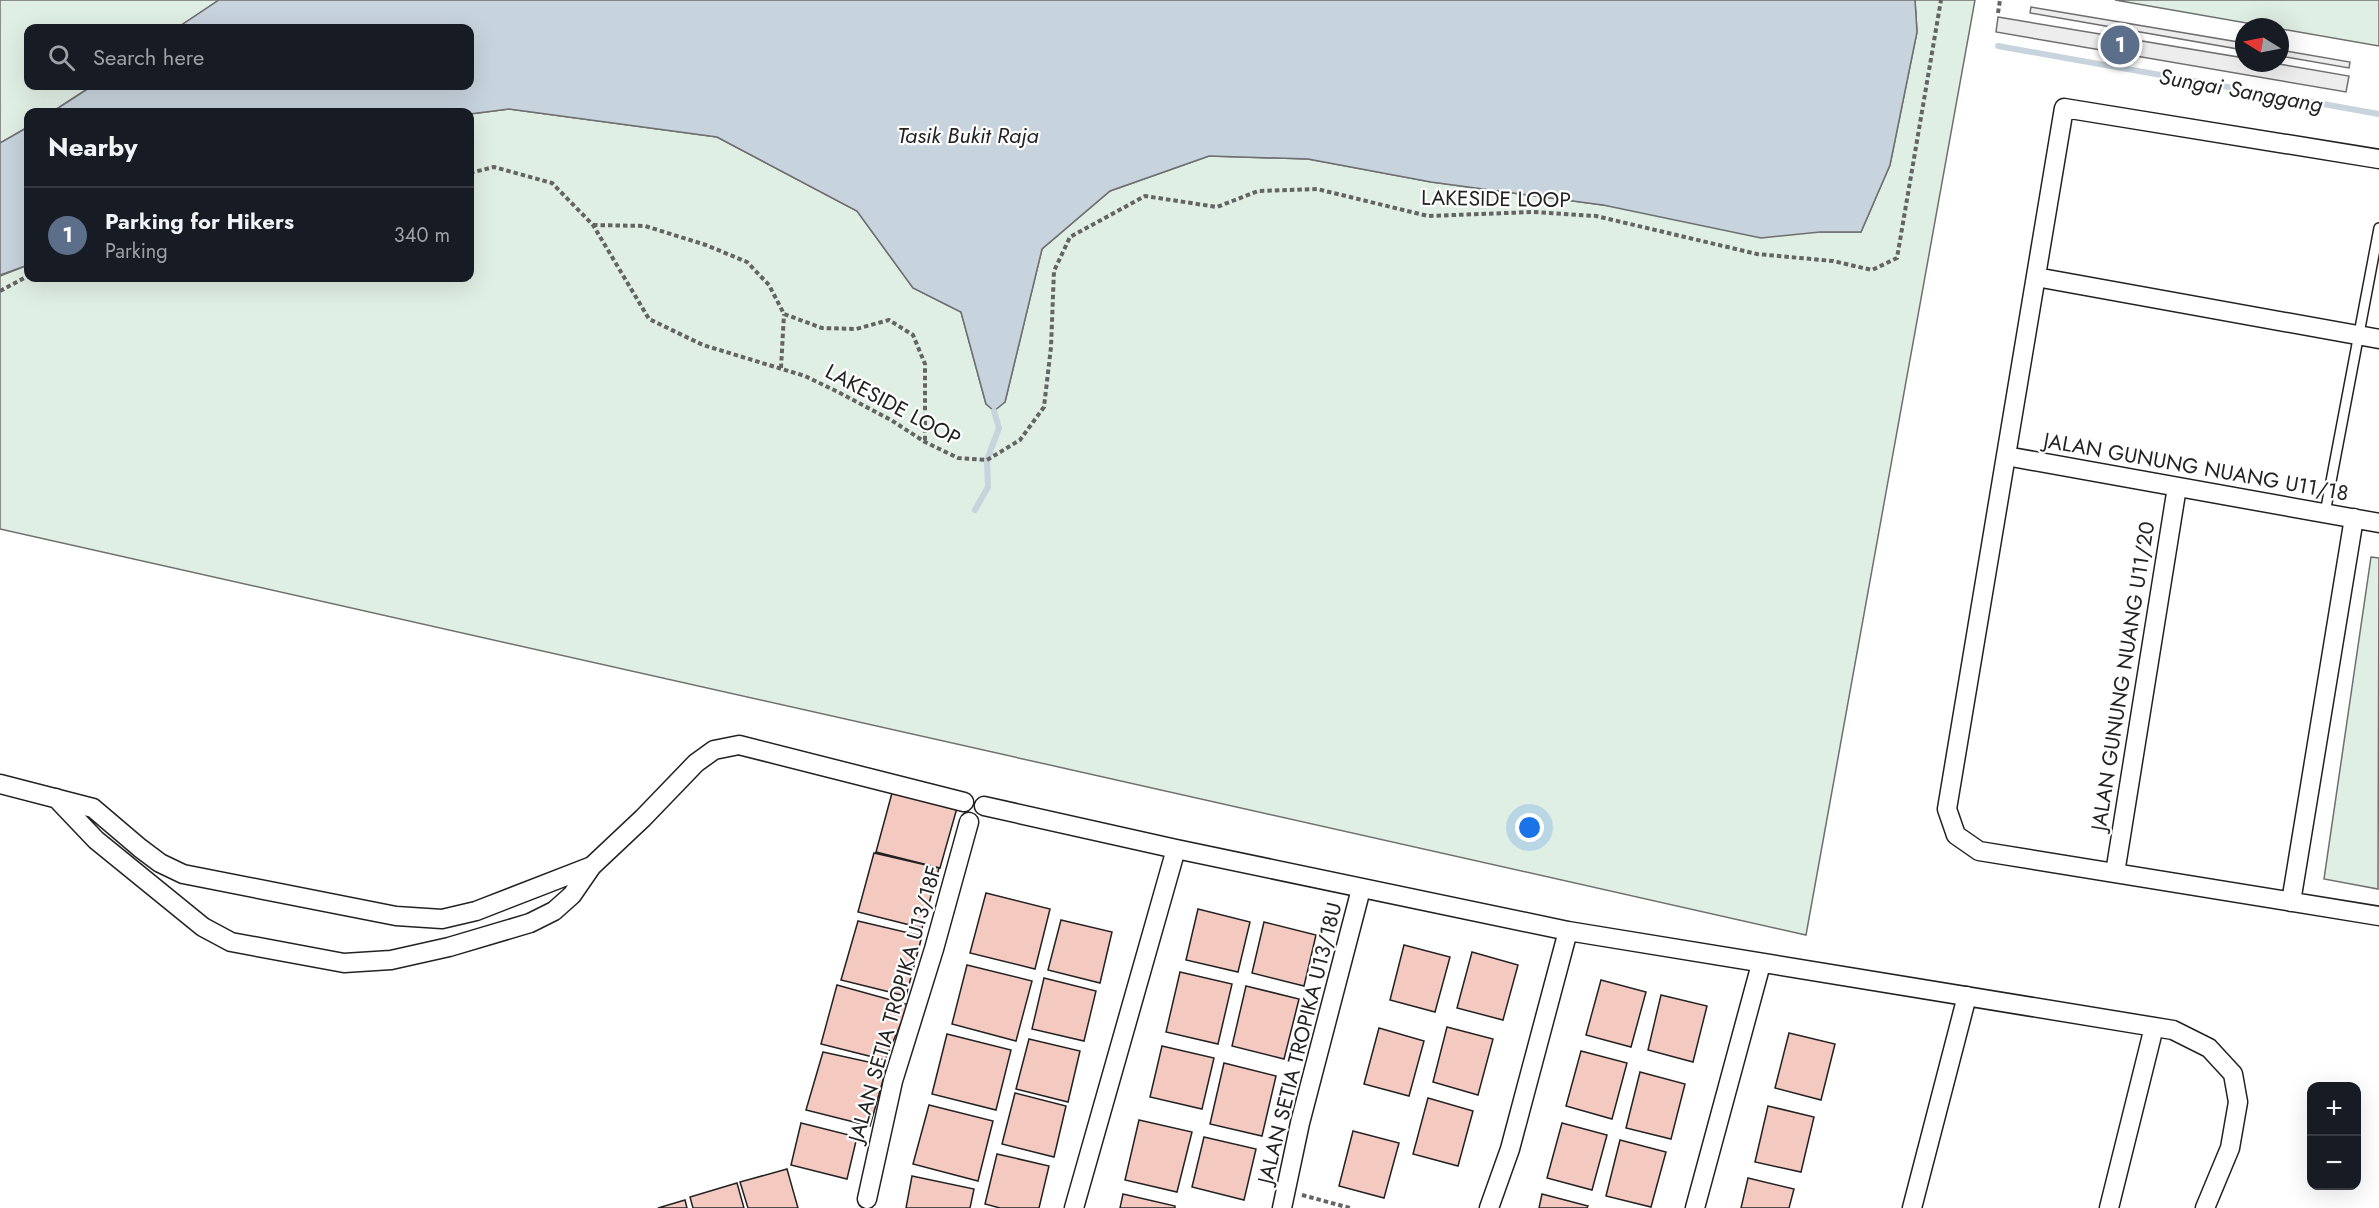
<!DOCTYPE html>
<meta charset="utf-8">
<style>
:root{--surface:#171b24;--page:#242831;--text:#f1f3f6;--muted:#9ea1a6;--line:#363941;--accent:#0b8043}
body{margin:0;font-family:Jost,sans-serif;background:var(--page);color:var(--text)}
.controls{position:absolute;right:18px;bottom:18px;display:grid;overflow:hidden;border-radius:12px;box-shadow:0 6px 24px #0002}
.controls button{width:54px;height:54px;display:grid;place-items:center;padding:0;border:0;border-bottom:2px solid var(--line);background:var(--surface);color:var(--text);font:30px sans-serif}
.compass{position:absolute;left:2235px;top:18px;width:54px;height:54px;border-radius:50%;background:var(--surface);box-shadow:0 6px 24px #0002;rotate:280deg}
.you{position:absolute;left:1530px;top:828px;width:21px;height:21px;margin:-15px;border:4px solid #fff;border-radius:50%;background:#1a73e8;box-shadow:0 0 0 9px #1a73e833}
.badge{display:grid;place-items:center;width:39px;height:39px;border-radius:50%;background:var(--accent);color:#fff;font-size:20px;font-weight:700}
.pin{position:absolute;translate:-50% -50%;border:3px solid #fff;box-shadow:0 2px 6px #0006}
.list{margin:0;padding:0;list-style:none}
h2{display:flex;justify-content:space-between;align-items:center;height:78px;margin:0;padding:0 24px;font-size:26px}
h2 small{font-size:20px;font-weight:400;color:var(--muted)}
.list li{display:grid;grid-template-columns:39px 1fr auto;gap:18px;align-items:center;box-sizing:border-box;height:96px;padding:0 24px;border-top:2px solid var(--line)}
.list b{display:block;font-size:22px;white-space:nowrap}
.list p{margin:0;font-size:20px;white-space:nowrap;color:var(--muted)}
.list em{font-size:20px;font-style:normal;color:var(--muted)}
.icon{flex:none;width:33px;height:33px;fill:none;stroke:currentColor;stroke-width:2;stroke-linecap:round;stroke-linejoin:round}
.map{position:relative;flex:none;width:2379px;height:1208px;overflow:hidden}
.search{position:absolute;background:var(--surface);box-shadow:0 6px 24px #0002;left:24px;top:24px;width:450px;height:66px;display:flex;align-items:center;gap:15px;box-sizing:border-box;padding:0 21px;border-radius:12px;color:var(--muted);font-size:22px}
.panel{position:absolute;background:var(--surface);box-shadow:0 6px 24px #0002;left:24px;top:108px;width:450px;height:174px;border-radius:12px}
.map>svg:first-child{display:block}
.green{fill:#e0efe3;stroke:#6f6f6f;stroke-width:1.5}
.parking{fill:#ededed;stroke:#6f6f6f;stroke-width:1.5}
.water{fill:#c7d3dd;stroke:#6f6f6f;stroke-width:1.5}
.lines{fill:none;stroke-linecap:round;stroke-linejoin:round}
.stream{stroke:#c7d3dd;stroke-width:6}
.building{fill:#f3c9c0;stroke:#222;stroke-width:1.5}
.service-casing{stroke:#222;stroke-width:12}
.minor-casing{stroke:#222;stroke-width:21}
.path{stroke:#646464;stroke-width:4;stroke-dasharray:4.5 3;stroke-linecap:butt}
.service{stroke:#fff;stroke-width:9}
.minor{stroke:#fff;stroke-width:18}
.labels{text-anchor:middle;stroke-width:4.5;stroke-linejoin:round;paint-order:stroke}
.street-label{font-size:21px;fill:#222;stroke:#fff}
.water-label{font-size:22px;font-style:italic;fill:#222;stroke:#fff}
</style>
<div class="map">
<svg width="2379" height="1208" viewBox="0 0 2379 1208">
<rect width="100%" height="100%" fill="#fff"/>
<path class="green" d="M0,0H219L177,28H28V86H92L52,112H28V127L0,143Z
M1915,0H1975L1806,935L0,529V276L28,265V278H470V114L509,109L717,137L857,211L913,288L961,312L986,404L1005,402L1042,249L1110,191L1209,156L1308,159L1431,182L1603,205L1820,232H1861L1890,165L1917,32Z
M2115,0H2379V46Z
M2371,557L2379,558L2378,889L2324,879Z"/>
<path class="parking" d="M2031,7L2244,43V50L2030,13Z
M1998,17L2244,58V63H2273L2349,76L2346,92L1996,32Z
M2280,50L2350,62L2349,68L2280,56Z"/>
<path class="water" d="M219,0H1915L1917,32L1890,165L1861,232H1820L1761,238L1603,205L1431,182L1308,159L1209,156L1110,191L1042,249L1005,402L994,411L986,404L961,312L913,288L857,211L717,137L509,109L470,114L52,112L92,86H470V28H177Z
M28,127V265L0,275V143Z"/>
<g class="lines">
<path class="stream" d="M1998,46L2379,114
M975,510L988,487L987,460L999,428L994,411"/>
</g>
<path class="building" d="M892,793L957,808L940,868L876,852Z
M874,853L939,868L922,928L858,912Z
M986,893L1050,909L1035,969L970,953Z
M1198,909L1250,922L1238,972L1186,960Z
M1061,920L1112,932L1100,983L1048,970Z
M858,921L922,936L906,996L841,980Z
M1264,922L1316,935L1304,986L1252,973Z
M1404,945L1450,957L1435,1012L1390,1000Z
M1472,952L1518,965L1503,1020L1457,1008Z
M967,965L1032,981L1016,1041L952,1024Z
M1180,972L1232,984L1218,1044L1166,1032Z
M1044,978L1096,991L1084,1041L1032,1029Z
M1601,980L1646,992L1631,1047L1586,1035Z
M837,985L909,1005L885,1060L821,1044Z
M1246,986L1299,999L1284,1059L1232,1046Z
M1661,995L1707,1006L1693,1062L1648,1050Z
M1447,1027L1493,1039L1478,1095L1433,1082Z
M1379,1028L1424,1041L1409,1096L1364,1084Z
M1789,1033L1835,1044L1821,1100L1775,1088Z
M947,1034L1011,1050L996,1110L932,1094Z
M1029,1039L1080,1051L1068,1102L1016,1089Z
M1162,1046L1214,1058L1202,1109L1150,1097Z
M1581,1051L1627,1063L1612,1119L1566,1106Z
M823,1052L887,1066L870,1126L806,1110Z
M1224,1063L1276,1076L1262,1136L1210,1124Z
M1640,1072L1685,1084L1671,1139L1626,1128Z
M1015,1093L1066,1106L1054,1157L1002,1144Z
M1428,1098L1473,1111L1458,1166L1413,1154Z
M929,1105L993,1121L978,1181L913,1164Z
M1768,1106L1814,1117L1801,1172L1755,1162Z
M1139,1120L1192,1132L1177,1192L1125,1180Z
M801,1123L857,1137L847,1179L791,1165Z
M1562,1123L1607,1135L1592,1190L1547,1178Z
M1353,1131L1399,1143L1384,1198L1339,1186Z
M1204,1137L1256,1149L1244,1200L1192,1187Z
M1620,1140L1666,1152L1651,1207L1606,1196Z
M997,1154L1049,1166L1039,1208H1000L985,1204Z
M787,1169L798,1208H748L740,1182Z
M912,1176L974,1189L970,1208H906Z
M1748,1178L1794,1189L1789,1208H1741Z
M737,1183L744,1208H693L690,1197Z
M1123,1194L1175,1206V1208H1120Z
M1542,1194L1588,1206L1587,1208H1539Z
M685,1200L687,1208H658Z"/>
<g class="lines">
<defs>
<path id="service" d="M2325,513L2379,228"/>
<path id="minor" d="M2379,159L2064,108L1947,809L1956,835L1979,851L2379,916
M2036,277L2379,339
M2006,456L2379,523
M0,784L93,808L140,848L160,863L183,874L396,916L442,919L476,911L592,866
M56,798L96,840L203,927L231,942L344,963L391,960L449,947L530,923L554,911L572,895L592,866L643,818L696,763L714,750L739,745L964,802
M984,806L1176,849L1568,931L2173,1030L2209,1048L2233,1074L2238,1102L2230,1148L2205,1208
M2115,873L2177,487
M2291,902L2354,518
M867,1199L893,1081L934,949L969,822
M1074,1208L1176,849
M1282,1208L1300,1123L1361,889
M1489,1208L1510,1149L1568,931
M1695,1208L1761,964
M1912,1208L1967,996
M2109,1208L2154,1027"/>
</defs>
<use href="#service" class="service-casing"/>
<use href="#minor" class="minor-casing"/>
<path class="path" d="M1998,13L2000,0
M470,173L494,167L552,183L593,225L649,319L703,345L805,376L838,392L891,420L925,442L958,458L987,460L1020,440L1044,407L1051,347L1054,271L1070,237L1145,196L1217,207L1258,191L1317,189L1428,216L1533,212L1596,216L1757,254L1833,261L1872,270L1897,258L1941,0
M593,225L645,226L706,245L747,262L769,285L784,314L822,328L856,329L889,320L913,335L925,364V441
M0,291L28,276
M781,368L784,314
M1302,1195L1350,1208"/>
<use href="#service" class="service"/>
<use href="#minor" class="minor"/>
</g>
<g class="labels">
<g class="street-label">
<text transform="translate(1496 199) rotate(1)" y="7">LAKESIDE LOOP</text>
<text transform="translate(893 405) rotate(28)" y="7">LAKESIDE LOOP</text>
<text transform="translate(2196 467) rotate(10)" y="7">JALAN GUNUNG NUANG U11/18</text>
<text transform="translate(2123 676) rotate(-81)" y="7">JALAN GUNUNG NUANG U11/20</text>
<text transform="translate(895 1004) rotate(-74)" y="7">JALAN SETIA TROPIKA U13/18F</text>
<text transform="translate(1300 1043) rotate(-76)" y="7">JALAN SETIA TROPIKA U13/18U</text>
</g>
<g class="water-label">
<text transform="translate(2241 90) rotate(10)" y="8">Sungai Sanggang</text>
<text x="968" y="143">Tasik Bukit Raja</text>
</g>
</g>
</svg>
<div class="controls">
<button>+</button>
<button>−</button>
</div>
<svg class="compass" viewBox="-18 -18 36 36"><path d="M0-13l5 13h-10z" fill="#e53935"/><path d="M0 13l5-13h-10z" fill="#9ea1a6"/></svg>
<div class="you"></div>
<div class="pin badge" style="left:2120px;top:45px;background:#5c6f8a">1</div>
<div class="search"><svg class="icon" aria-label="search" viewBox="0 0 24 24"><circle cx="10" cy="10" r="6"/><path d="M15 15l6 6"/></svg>Search here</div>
<section class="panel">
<h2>Nearby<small></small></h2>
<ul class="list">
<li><span class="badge" style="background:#5c6f8a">1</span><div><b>Parking for Hikers</b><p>Parking</p></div><em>340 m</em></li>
</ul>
</section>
</div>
